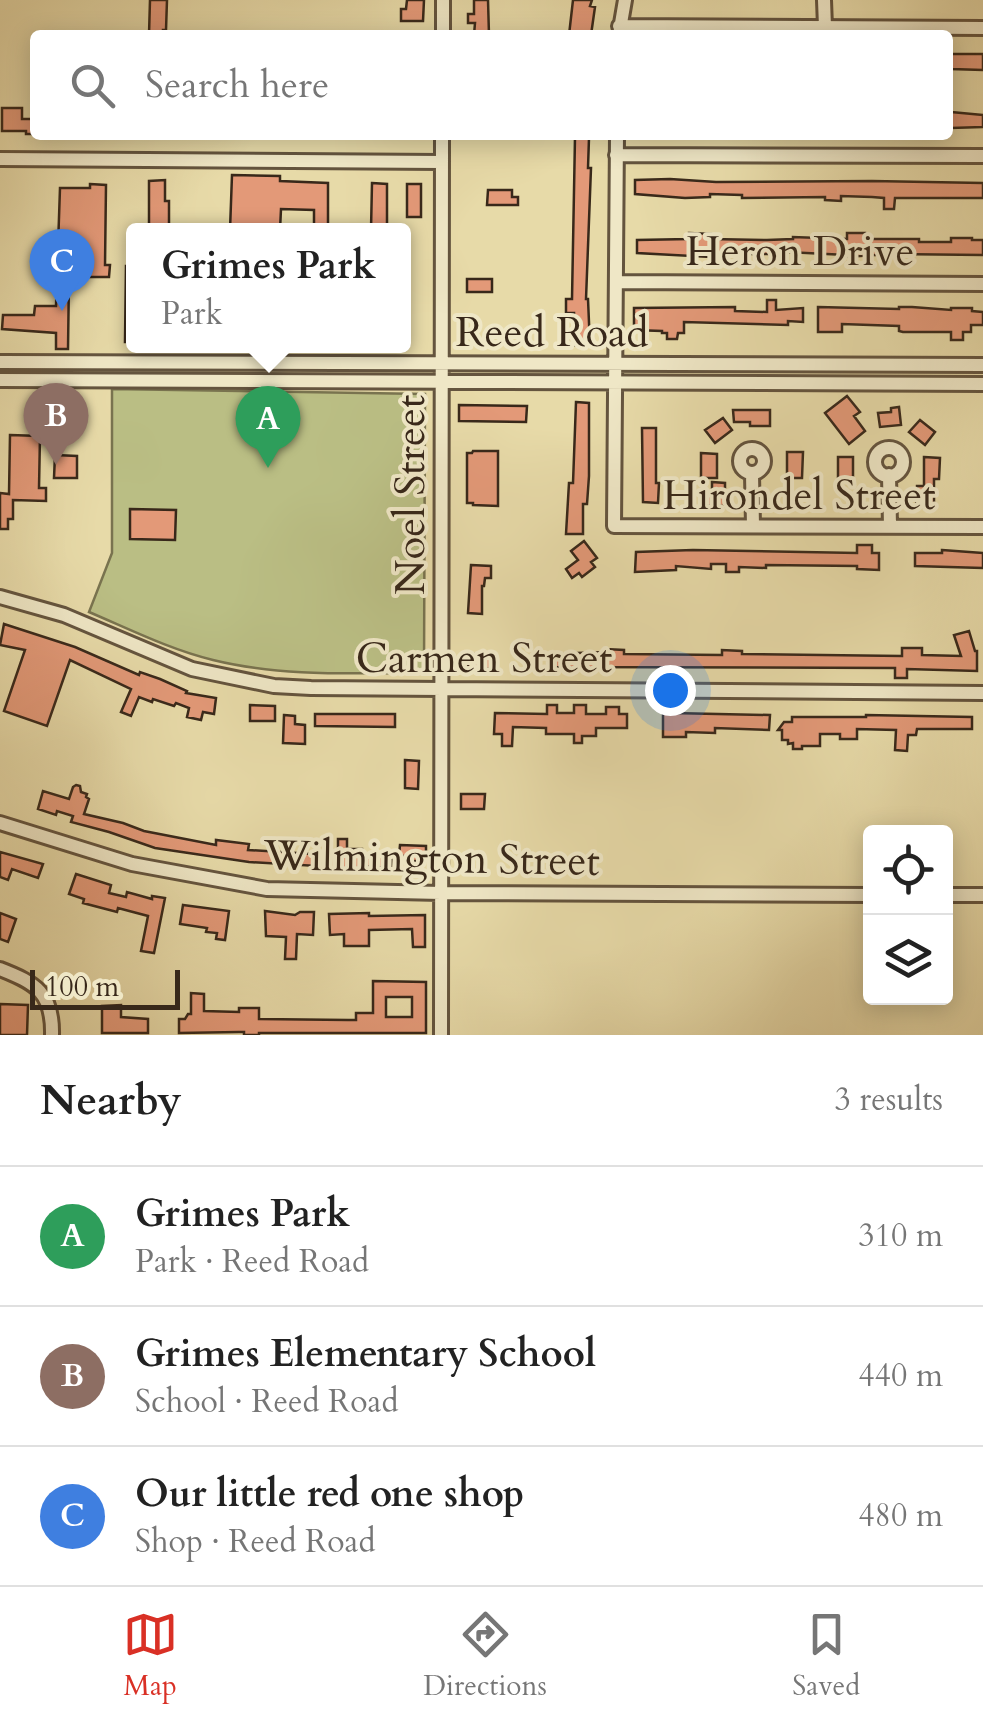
<!DOCTYPE html>
<meta charset="utf-8">
<style>
:root{--surface:#fff;--page:#f6f6f6;--text:#222;--muted:#767676;--line:#e0e0e0;--accent:#d93025}
body{margin:0;font-family:Cardo,serif;background:var(--page);color:var(--text)}
.controls{position:absolute;right:30px;bottom:30px;display:grid;overflow:hidden;border-radius:10px;box-shadow:0 5px 25px #0003}
.controls button{width:90px;height:90px;display:grid;place-items:center;padding:0;border:0;border-bottom:2px solid var(--line);background:var(--surface);color:var(--text);font:50px sans-serif}
.scale{position:absolute;left:30px;bottom:25px;width:150px;box-sizing:border-box;padding-left:10px;border:5px solid #38281a;border-top:0;font-size:28px;line-height:35px;white-space:nowrap;color:#38281a;-webkit-text-stroke:8px #efe7c6;paint-order:stroke}
.you{position:absolute;left:670px;top:690px;width:35px;height:35px;margin:-25px;border:8px solid #fff;border-radius:50%;background:#1a73e8;box-shadow:0 0 0 15px #1a73e833}
.badge{display:grid;place-items:center;width:65px;height:65px;border-radius:50%;background:var(--accent);color:#fff;font-size:32px;font-weight:700}
.pin{position:absolute;translate:-50% -82px;filter:drop-shadow(0 2px 5px #0008)}
.pin::after{content:'';position:absolute;top:52px;width:35px;height:30px;background:inherit;clip-path:polygon(0 0,100% 0,50% 100%)}
.popup{position:absolute;left:126px;top:223px;width:285px;height:130px;box-sizing:border-box;display:grid;place-content:center;border-radius:10px;background:var(--surface);filter:drop-shadow(0 2px 8px #0005);font-size:32px;white-space:nowrap;color:var(--muted)}
.popup b{font-size:38px;color:var(--text)}
.popup::after{content:'';position:absolute;left:50%;top:100%;margin-left:-20px;border:20px solid transparent;border-top-color:var(--surface)}
.list{margin:0;padding:0;list-style:none}
h2{display:flex;justify-content:space-between;align-items:center;height:130px;margin:0;padding:0 40px;font-size:42px}
h2 small{font-size:32px;font-weight:400;color:var(--muted)}
.list li{display:grid;grid-template-columns:65px 1fr auto;gap:30px;align-items:center;box-sizing:border-box;height:140px;padding:0 40px;border-top:2px solid var(--line)}
.list b{display:block;font-size:38px;white-space:nowrap}
.list p{margin:0;font-size:32px;white-space:nowrap;color:var(--muted)}
.list em{font-size:32px;font-style:normal;color:var(--muted)}
.icon{flex:none;width:55px;height:55px;fill:none;stroke:currentColor;stroke-width:2;stroke-linecap:round;stroke-linejoin:round}
.map{position:relative;flex:none;width:983px;height:1035px;overflow:hidden}
.search{position:absolute;background:var(--surface);box-shadow:0 5px 25px #0003;left:30px;right:30px;top:30px;height:110px;display:flex;align-items:center;gap:25px;box-sizing:border-box;padding:0 35px;border-radius:10px;color:var(--muted);font-size:38px}
.sheet{height:550px;background:var(--surface)}
nav{display:flex;justify-content:space-around;align-items:center;box-sizing:border-box;height:140px;border-top:2px solid var(--line);background:var(--surface);font-size:28px;color:var(--muted)}
nav a{display:grid;justify-items:center;gap:5px}
nav .on{color:var(--accent)}
.map>svg:first-child{display:block}
.green{fill:#babe84;stroke:#79734f;stroke-width:2.5}
.building{fill:#e39978;stroke:#38281a;stroke-width:2.5;fill-rule:evenodd}
.lines{fill:none;stroke-linecap:round;stroke-linejoin:round}
.minor-casing{stroke:#64543e;stroke-width:18}
.minor{stroke:#efe7c6;stroke-width:12}
.labels{text-anchor:middle;stroke-width:8;stroke-linejoin:round;paint-order:stroke}
.street-label{font-size:42px;fill:#38281a;stroke:#efe7c6}
</style>
<div class="map">
<svg width="983" height="1035" viewBox="0 0 983 1035">
<rect width="100%" height="100%" fill="#e7daa8"/>
<filter id="stains"><feTurbulence type="fractalNoise" baseFrequency=".002" numOctaves="4"/><feColorMatrix values="0 0 0 0 .2 0 0 0 0 .09 0 0 0 0 .02 0 0 0 .5 -.17"/></filter>
<radialGradient id="worn" r=".72"><stop offset=".6" stop-color="#630" stop-opacity="0"/><stop offset="1" stop-color="#630" stop-opacity=".3"/></radialGradient>
<path class="green" d="M112,389L425,394L424,673C355,673 282,677 213,660C171,650 129,629 89,612L112,553Z"/>
<path class="building" d="M150,0H167L166,30H163V35H149Z
M407,0H424L423,21H401V9H406Z
M474,0H488L489,35H474L475,23H468V14H474Z
M573,0H592L590,6L595,7L591,35H569Z
M951,54H983V70L951,69Z
M2,108H22V119H35V134H26V131H2Z
M951,112L983,115V127L951,128Z
M575,137L589,138L588,168H591L586,299H588L590,346L573,345L574,313H566V299H572Z
M232,175L280,176V181L328,183V230H314V210L281,209L280,230H230Z
M670,179L716,182L872,181L983,183V198H895L894,209H884V198L872,197L841,196V201L825,200V197L742,198V195L710,194V197L685,198L635,194V180Z
M165,180V201H169V230H149V181Z
M372,183L387,184V230H371Z
M90,184L106,185L105,265H110L109,277H69L68,349H56V333L2,329L3,315H34L35,306H56L60,188H90Z
M407,184H421V217H407Z
M488,190H512V197H518V205H487Z
M689,233L711,234V239L767,240L793,239V237L847,239V233H865V239H919V242H951V238H972V240H983V255L891,254L846,257V255L787,252V254H710V257L637,253V240L689,239Z
M126,266H133V342H125Z
M467,279H492V292H467Z
M767,300H776V310L803,308V322L788,321V325L684,322V333H678L677,339H667V333H662V331L634,330V308L735,307V311L767,312Z
M818,307L899,309V307H912L951,310V308H972V311L983,312V325H971V332H963V340H951V332H903L899,331V326L842,324V332H818Z
M847,396L860,412L854,416L865,431L849,444L825,413Z
M576,402L589,403V476L587,504H583V534H566L569,483H573Z
M459,405L527,406L526,422L459,421Z
M899,407L901,425L880,427L878,413L891,412V408Z
M733,410H770V426H750V422H734Z
M723,418L732,430L715,443L705,430Z
M920,420L935,432L925,445L909,432Z
M642,428H656V483H659L658,503L643,502Z
M10,435L40,436L39,488H46V501L13,500V519H8V529H0V493L9,494Z
M473,451H498V506L473,505V503H467V453H472Z
M787,452H803L802,478H787Z
M701,453L717,454V478H701Z
M55,455L77,456V478H54Z
M838,457H853V480L838,479Z
M924,457L940,458L939,479H934V507H916L917,486H924Z
M712,482L725,483V506L705,505V496H712Z
M130,509L176,510L175,540L130,539Z
M584,541L597,558L591,562L595,567L582,577L579,573L572,578L566,569L578,560L571,551Z
M857,545H872V553H879V570L857,569V566L766,565V568L739,567V572H726V564H711V569L676,566V570L635,572L636,552L693,550L857,553Z
M942,550L983,553V568L915,566V553H942Z
M471,565L491,566V578H485L484,586H482V614L468,613Z
M4,624L75,647L139,675L140,672L160,679L187,691L186,693L216,698L214,714L203,712L201,720L187,717L189,708L176,703L174,706L153,699L152,702L139,697L131,716L121,712L131,689L70,660L47,726L4,711L25,650L0,645Z
M969,631L975,651H977V671L907,669V678H895V668L548,667V654L606,652V649L624,650V654L722,655V650L742,651V654L902,656V648H922V655L961,656L954,635Z
M469,654H493L492,669L468,668Z
M250,705L275,706V721H250Z
M547,705H557V713H574V705H586V714H606V707H619V714H627V728H596V736H582V743H574V734H546V728L513,727L512,746H502V734H494L495,713L547,714Z
M663,706H672V713L770,715L769,730L715,728V733L686,732V737H663Z
M315,714H395V727L315,726Z
M284,715L295,716V724L305,725V744L283,743Z
M866,715L972,717V729H917L916,735H908L907,751L895,750L896,730L857,729V739H840V734H820V746H802V749H793V743L788,744V740H782V730H778L784,722H792V717H866Z
M405,760L419,761L418,789L405,788Z
M76,785L80,786L81,792L87,794L86,797L89,799L84,814L123,823L144,831L216,845V840L249,844L248,850L313,854L338,855V839H347V849H362V854L392,855L391,868L362,866V868H344L329,867V862H317V866L249,862L155,848L109,832L71,822L73,816L57,811L56,815L38,809L43,791L69,799L73,787Z
M461,794H485L484,809H461Z
M400,845L426,846V861H410V856H399Z
M0,852L43,864L38,878L12,869L8,880L0,877Z
M76,874L111,885L109,893L126,897L127,892L152,899V896L165,898L154,953L141,951L148,916L118,908L117,912L83,903L84,899L69,894Z
M183,905L229,911L225,940L216,939L217,933L206,932L207,928L180,924Z
M265,911L295,915L300,912H314L313,935L297,934L296,959H285L286,937L266,936Z
M0,913L16,919L8,942L0,939Z
M369,913V916L425,915V947H413L412,929L369,930V946H344V934L330,935L329,914Z
M373,981L426,982V1033H259V1035H244V1032H239L179,1033V1019H185L188,1014H191V993L204,994V1011L239,1012V1008H259V1019L348,1020H356V1013H373ZM386,997H412V1017H386Z
M0,1004L28,1005L27,1035H0Z
M121,1005V1017L148,1019V1033H102V1006Z"/>
<g class="lines">
<defs>
<path id="minor" d="M824,0L825,27
M619,26L983,28
M443,35V0
M619,35L625,0
M617,135L614,526L983,527
M616,155L983,156
M0,159L442,162
M617,282L983,284
M0,362L983,365
M0,380L983,384
M875 462a14 14 0 1 1 28 0a14 14 0 1 1-28 0Z
M740 461a12 12 0 1 1 24 0a12 12 0 1 1-24 0Z
M752,474L753,526
M889,475L890,526
M0,597L64,615L192,669L274,686L311,688L983,693
M0,823L132,864L267,889L441,893L870,895
M946,895H983
M0,969C36,983 53,993 52,1035
M441,1035L442,135"/>
</defs>
<use href="#minor" class="minor-casing"/>
<use href="#minor" class="minor"/>
</g>
<g class="labels">
<g class="street-label">
<text x="800" y="265">Heron Drive</text>
<text x="552" y="346">Reed Road</text>
<text x="799" y="509">Hirondel Street</text>
<text transform="translate(409 495) rotate(-90)" y="15">Noel Street</text>
<text x="484" y="672">Carmen Street</text>
<text transform="translate(432 857) rotate(1)" y="15">Wilmington Street</text>
</g>
</g>
<rect width="100%" height="100%" filter="url(#stains)"/>
<rect width="100%" height="100%" fill="url(#worn)"/>
</svg>
<div class="controls">
<button><svg class="icon" aria-label="locate" viewBox="0 0 24 24"><circle cx="12" cy="12" r="6"/><path d="M12 2v4M12 18v4M2 12h4M18 12h4"/></svg></button>
<button><svg class="icon" aria-label="layers" viewBox="0 0 24 24"><path d="M12 4l9 5-9 5-9-5zM3 14l9 5 9-5"/></svg></button>
</div>
<div class="scale">100 m</div>
<div class="you"></div>
<div class="pin badge" style="left:268px;top:468px;background:#2e9e5b">A</div>
<div class="popup"><b>Grimes Park</b>Park</div>
<div class="pin badge" style="left:56px;top:465px;background:#8d6e63">B</div>
<div class="pin badge" style="left:62px;top:311px;background:#3f7fe0">C</div>
<div class="search"><svg class="icon" aria-label="search" viewBox="0 0 24 24"><circle cx="10" cy="10" r="6"/><path d="M15 15l6 6"/></svg>Search here</div>
</div>
<section class="sheet">
<h2>Nearby<small>3 results</small></h2>
<ul class="list">
<li><span class="badge" style="background:#2e9e5b">A</span><div><b>Grimes Park</b><p>Park · Reed Road</p></div><em>310 m</em></li>
<li><span class="badge" style="background:#8d6e63">B</span><div><b>Grimes Elementary School</b><p>School · Reed Road</p></div><em>440 m</em></li>
<li><span class="badge" style="background:#3f7fe0">C</span><div><b>Our little red one shop</b><p>Shop · Reed Road</p></div><em>480 m</em></li>
</ul>
</section>
<nav>
<a class="on"><svg class="icon" aria-label="map" viewBox="0 0 24 24"><path d="M3 6l6-2 6 2 6-2v14l-6 2-6-2-6 2zM9 4v14M15 6v14"/></svg>Map</a>
<a><svg class="icon" aria-label="directions" viewBox="0 0 24 24"><path d="M12 3l9 9-9 9-9-9zM9 14v-3h6M13 9l2 2-2 2"/></svg>Directions</a>
<a><svg class="icon" aria-label="saved" viewBox="0 0 24 24"><path d="M7 4h10v16l-5-4-5 4z"/></svg>Saved</a>
</nav>
